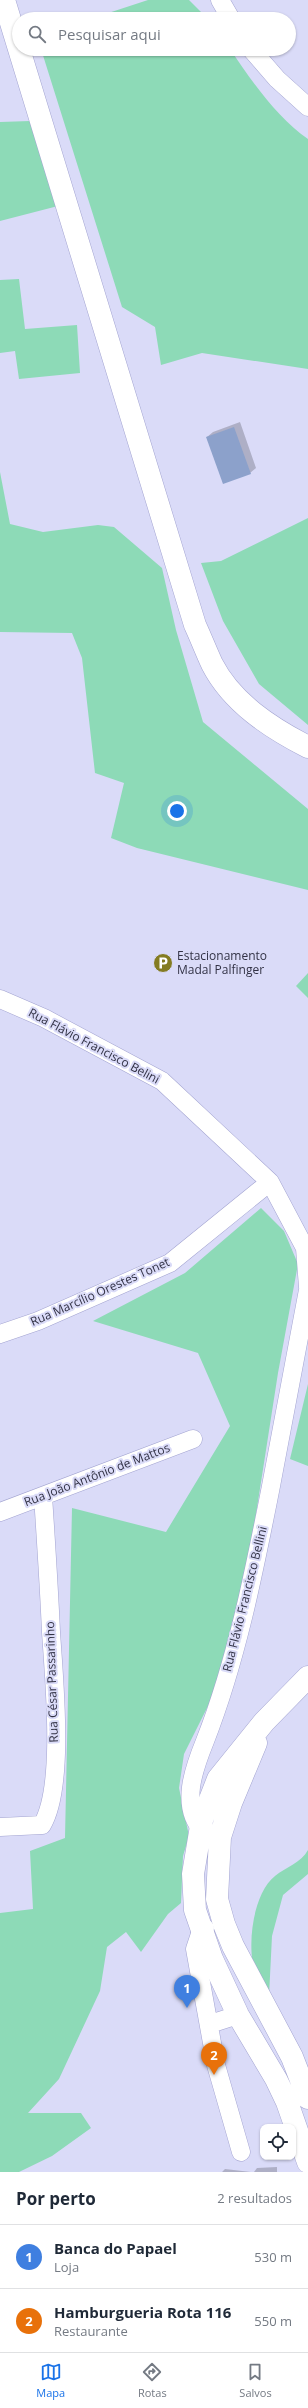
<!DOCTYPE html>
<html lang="pt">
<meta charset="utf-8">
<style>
:root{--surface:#fff;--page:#f2f2f3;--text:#1f2937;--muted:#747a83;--line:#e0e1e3;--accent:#1a73e8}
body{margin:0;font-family:"Open Sans",sans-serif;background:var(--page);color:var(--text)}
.controls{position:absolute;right:12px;bottom:12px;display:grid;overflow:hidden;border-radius:8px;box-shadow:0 1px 3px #0004}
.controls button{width:36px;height:36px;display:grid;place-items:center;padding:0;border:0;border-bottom:1px solid var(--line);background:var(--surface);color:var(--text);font:20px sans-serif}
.you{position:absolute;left:177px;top:811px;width:14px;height:14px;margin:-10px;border:3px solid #fff;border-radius:50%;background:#1a73e8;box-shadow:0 0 0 6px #1a73e833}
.badge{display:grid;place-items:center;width:26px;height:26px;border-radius:50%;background:var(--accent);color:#fff;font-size:13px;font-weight:700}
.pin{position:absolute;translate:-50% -33px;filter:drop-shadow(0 1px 2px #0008)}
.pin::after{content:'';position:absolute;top:21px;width:14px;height:12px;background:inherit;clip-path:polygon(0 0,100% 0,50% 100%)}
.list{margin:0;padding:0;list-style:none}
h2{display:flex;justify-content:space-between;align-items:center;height:52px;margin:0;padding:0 16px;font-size:17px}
h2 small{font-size:13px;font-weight:400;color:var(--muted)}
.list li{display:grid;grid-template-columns:26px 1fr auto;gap:12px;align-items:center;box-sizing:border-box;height:64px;padding:0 16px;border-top:1px solid var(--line)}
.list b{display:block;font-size:15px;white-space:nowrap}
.list p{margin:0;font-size:13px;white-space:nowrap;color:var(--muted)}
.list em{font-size:13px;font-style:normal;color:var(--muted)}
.icon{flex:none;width:22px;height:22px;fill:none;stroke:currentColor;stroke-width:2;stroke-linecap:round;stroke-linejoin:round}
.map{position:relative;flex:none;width:308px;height:2172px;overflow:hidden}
.search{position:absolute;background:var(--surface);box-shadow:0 1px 3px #0004;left:12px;right:12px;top:12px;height:44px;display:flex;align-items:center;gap:10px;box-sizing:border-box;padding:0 14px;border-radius:22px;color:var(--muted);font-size:15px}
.sheet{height:180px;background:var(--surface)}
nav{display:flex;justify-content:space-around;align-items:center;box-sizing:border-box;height:56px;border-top:1px solid var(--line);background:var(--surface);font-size:11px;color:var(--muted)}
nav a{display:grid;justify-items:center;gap:2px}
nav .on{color:var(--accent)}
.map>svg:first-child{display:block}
.green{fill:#8ddab7}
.shadow{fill:#0003}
.building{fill:#8ca1cb}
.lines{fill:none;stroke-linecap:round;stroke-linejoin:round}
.minor-casing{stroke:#a3a4d1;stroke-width:19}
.primary-casing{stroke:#a3a4d1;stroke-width:23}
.minor{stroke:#fff;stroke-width:18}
.primary{stroke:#fff;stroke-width:22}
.labels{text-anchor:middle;stroke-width:4;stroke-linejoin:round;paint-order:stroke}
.poi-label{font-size:12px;fill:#323245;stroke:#dadbf8;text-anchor:start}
.street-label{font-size:12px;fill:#323245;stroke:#dadbf8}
</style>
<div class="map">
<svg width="308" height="2172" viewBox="0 0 308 2172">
<rect width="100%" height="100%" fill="#dadbf8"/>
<path class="green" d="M148,0H189L208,19H90Z
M41,49H230C250,79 278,119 308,139V369L202,353L161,365L155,327L122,307Z
M30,121L58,206L0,221V122Z
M19,279L25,329L77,325L80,373L19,379L15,351L0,353V280Z
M0,472L10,524L43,532L98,525L114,527L162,568L176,630L203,722L308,809V890L137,848L111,838L124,783L95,773L82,658L72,633L0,632Z
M308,518V725L259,684L223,621L201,563L221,561Z
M308,973V998L296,986Z
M261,1208L284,1231L298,1264L278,1373L247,1572L215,1692L184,1754L179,1788L189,1836L183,1856L181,1903L168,1914L141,1952L126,1932L107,1947L100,1991L59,2079L28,2113H81L91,2128L52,2156L19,2172H0V1913L33,1909L30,1851L65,1838L72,1508L166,1532L230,1426L198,1353L93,1321L185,1273Z
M308,1384V1466L290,1459Z
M308,1850V1874L283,1895L272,1936L269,1996C265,1989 259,1982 256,1975C246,1950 252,1894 275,1876C286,1867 301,1863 308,1850Z"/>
<path class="shadow" d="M240,422L256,468L250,473L207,437L213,432Z
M277,2167V2172H254L257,2168Z
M225,2169L251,2172H222Z"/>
<path class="building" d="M234,427L251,474L223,484L206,437Z"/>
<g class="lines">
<defs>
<path id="minor" d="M220,0L231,19
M251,49L277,79L308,107
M0,999L44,1018L162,1081L270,1182L305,1248L308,1287
M0,1334L38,1321L170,1263L270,1182
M0,1512L193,1439
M0,1827L42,1825C65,1787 54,1679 51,1632C49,1587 46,1541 43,1496
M204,1832C179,1807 194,1768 205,1741C237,1659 254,1572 271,1486C283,1421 296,1356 308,1290
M205,1928H202L195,1949L216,2065L241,2152
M210,2024L238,2015"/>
<path id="primary" d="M4,0L195,625C201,638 206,651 212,664C232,703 271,728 308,747
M308,1677L264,1722L218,1779L202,1820L193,1874L195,1910L212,1959L238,2015L276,2079L287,2102L308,2162
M256,1743L231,1803L220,1837L217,1899L224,1924L233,1946L292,2057L308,2098"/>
</defs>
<use href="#minor" class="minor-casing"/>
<use href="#primary" class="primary-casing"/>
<use href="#minor" class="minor"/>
<use href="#primary" class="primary"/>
</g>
<defs>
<symbol id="parking-disc" viewBox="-11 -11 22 22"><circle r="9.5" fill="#847c22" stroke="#dadbf8"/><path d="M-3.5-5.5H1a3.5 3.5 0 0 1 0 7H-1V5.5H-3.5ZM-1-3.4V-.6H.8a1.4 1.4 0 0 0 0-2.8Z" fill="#fff"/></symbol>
</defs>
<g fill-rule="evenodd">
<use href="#parking-disc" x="152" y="952" width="22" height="22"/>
</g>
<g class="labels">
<g class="poi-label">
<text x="177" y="960">Estacionamento<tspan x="177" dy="14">Madal Palfinger</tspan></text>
</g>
<g class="street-label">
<text transform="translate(94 1046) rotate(28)" y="4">Rua Flávio Francisco Belini</text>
<text transform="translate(100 1292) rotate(-24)" y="4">Rua Marcílio Orestes Tonet</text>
<text transform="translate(97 1475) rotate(-21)" y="4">Rua João Antônio de Mattos</text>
<text transform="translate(245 1599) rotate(-76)" y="4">Rua Flávio Francisco Bellini</text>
<text transform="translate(52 1682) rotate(-92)" y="4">Rua César Passarinho</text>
</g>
</g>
</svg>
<div class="controls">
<button><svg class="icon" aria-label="locate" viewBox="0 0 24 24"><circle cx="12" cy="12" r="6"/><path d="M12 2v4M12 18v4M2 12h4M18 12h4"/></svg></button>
</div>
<div class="you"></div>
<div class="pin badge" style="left:187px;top:2008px;background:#3f7fe0">1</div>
<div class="pin badge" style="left:214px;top:2075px;background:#e8710a">2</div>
<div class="search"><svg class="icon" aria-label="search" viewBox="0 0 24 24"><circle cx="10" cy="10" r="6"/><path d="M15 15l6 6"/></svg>Pesquisar aqui</div>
</div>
<section class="sheet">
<h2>Por perto<small>2 resultados</small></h2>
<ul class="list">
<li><span class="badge" style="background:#3f7fe0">1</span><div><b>Banca do Papael</b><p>Loja</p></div><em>530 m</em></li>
<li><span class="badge" style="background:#e8710a">2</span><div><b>Hamburgueria Rota 116</b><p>Restaurante</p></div><em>550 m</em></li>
</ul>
</section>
<nav>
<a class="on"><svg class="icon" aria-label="map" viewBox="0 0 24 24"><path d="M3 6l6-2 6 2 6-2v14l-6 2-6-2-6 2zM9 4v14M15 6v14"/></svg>Mapa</a>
<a><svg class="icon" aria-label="directions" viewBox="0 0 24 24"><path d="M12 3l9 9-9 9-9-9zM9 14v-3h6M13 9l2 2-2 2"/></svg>Rotas</a>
<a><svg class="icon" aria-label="saved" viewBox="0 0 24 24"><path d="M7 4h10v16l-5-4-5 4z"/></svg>Salvos</a>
</nav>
